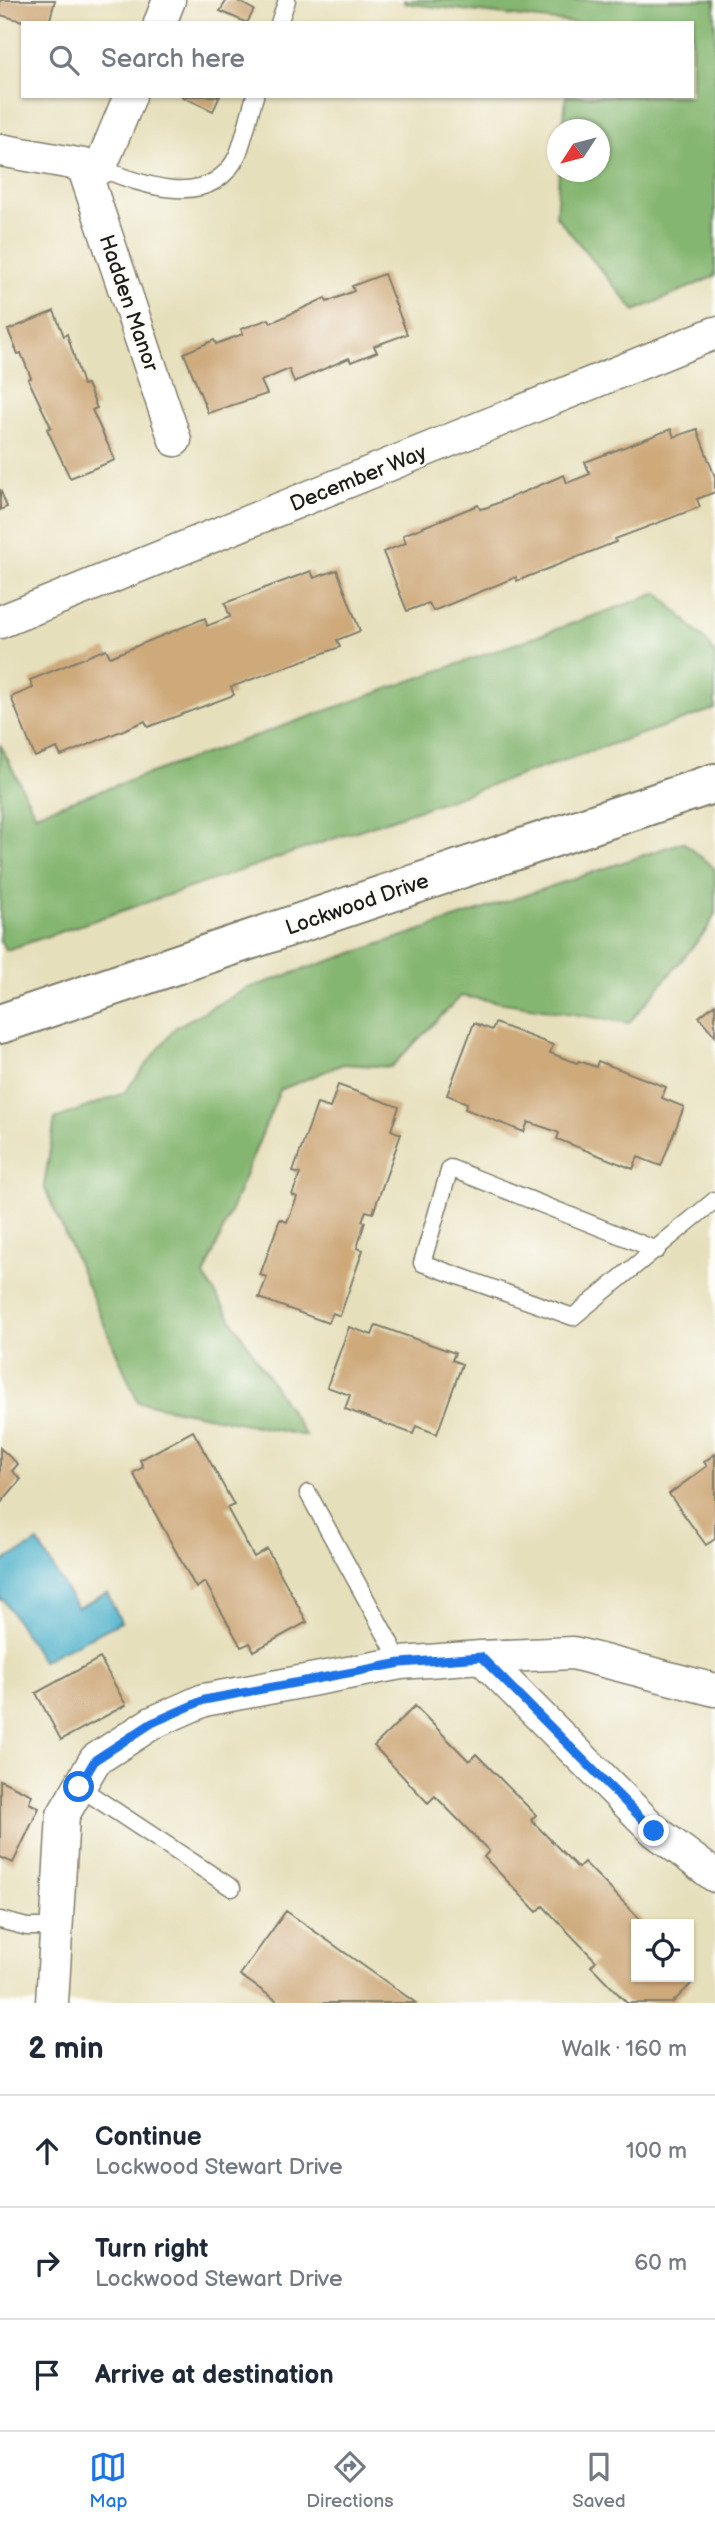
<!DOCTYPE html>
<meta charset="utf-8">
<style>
:root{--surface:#fff;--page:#f6f6f7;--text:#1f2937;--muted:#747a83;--line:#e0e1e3;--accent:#1a73e8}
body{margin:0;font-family:"Balsamiq Sans",sans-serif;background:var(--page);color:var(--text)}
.controls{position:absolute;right:21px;bottom:21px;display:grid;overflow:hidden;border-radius:0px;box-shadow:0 2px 5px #0004}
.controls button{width:63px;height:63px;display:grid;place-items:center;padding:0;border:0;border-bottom:2px solid var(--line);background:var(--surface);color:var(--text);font:35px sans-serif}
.compass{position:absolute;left:547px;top:119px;width:63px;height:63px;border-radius:50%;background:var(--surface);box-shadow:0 2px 5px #0004;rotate:234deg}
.stop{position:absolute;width:21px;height:21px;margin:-16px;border:5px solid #1a73e8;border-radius:50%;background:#fff}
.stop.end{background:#1a73e8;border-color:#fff;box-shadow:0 2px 7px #0008}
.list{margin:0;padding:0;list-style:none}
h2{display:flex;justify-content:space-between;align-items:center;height:91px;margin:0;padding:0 28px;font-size:30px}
h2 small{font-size:23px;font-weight:400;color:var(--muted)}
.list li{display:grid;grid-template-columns:46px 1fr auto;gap:21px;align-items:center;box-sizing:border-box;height:112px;padding:0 28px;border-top:2px solid var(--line)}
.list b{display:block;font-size:26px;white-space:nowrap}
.list p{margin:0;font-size:23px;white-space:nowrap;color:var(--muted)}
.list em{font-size:23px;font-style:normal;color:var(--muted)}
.icon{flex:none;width:38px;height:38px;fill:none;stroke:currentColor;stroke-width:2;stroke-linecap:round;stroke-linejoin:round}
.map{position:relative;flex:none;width:715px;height:2003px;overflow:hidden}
.search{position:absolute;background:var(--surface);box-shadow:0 2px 5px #0004;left:21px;right:21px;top:21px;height:77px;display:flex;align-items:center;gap:18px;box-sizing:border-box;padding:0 24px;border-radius:0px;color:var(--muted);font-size:26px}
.sheet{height:427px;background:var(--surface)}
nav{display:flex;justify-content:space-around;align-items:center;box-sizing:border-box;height:98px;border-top:2px solid var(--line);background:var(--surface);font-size:19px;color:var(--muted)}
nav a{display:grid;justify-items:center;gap:4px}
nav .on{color:var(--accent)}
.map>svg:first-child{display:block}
.forest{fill:#85b671;stroke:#506946;stroke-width:2}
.water{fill:#4cb0cb;stroke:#346674;stroke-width:2}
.building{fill:#cea97a}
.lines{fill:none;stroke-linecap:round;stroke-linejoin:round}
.service-casing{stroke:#817e6c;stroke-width:19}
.minor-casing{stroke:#817e6c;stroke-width:35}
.tertiary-casing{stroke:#817e6c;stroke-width:42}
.service{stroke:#fff;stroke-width:16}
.minor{stroke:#fff;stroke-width:32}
.tertiary{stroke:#fff;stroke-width:38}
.route{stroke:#1a73e8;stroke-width:9}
.labels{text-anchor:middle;stroke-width:5;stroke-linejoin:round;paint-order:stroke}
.street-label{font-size:21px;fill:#1c1c1c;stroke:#fdfcf7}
</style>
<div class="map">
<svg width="715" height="2003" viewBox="0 0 715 2003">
<rect width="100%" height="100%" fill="#fdfcf7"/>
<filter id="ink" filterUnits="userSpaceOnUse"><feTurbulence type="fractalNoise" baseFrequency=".0143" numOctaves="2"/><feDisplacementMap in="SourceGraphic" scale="14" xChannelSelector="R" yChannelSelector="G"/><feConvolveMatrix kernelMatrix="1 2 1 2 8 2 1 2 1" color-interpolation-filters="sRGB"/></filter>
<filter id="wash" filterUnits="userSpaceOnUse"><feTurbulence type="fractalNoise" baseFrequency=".00686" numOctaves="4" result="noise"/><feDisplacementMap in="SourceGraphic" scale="28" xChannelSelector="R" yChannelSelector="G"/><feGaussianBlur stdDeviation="1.57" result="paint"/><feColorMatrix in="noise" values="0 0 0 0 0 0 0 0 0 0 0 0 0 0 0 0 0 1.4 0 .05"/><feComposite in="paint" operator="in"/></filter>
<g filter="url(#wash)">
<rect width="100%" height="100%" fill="#e6dfbb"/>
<path class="forest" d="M404,0H715V276L635,311L556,216L559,172H600V130L563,129L566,96H692V23H574L404,3Z
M658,593L710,645L715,656V709L7,950L0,942V744L35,814Z
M683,842L715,869V914L706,931L629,1023L461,996L391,1067L343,1064L280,1090L204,1276L306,1436L138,1402L44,1186L55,1119L124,1093L176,1027L246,989Z"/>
<path class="water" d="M38,1542L77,1608L107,1593L121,1622L42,1661L4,1600H0V1563Z"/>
<g id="blocks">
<path class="building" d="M0,0H55L49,23H30L0,15Z
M227,0H236L254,10L247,23L220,11Z
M181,96H220L213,111Z
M384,274L407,334L374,346L377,352L351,362L349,358L294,382L289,369L261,381L267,394L208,413L184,353L214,340L216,344L243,334L241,329L269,319L271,323L325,298L327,302L354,291L352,286Z
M54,311L64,336L67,334L83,385L87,384L97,408L92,410L115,460L70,478L47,429L51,427L28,379L31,378L21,353L18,354L8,330Z
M671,429L674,437L697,429L715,477V492L697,499L700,507L615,539L616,542L517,581L516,577L433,611L429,603L407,611L383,552L406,543L403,535L478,505L480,509L488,507L564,475L567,483L590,474L585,462Z
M0,489L7,507L0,510Z
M337,570L360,631L337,640L340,647L231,687L234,695L148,727L145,721L61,756L57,748L35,757L11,697L33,688L30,680L106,649L110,657L205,618L207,626L230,617L225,603L311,571L314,578Z
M715,1004V1036L699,1017Z
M474,1023L492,1030L495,1023L553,1045L550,1053L577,1063L579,1061L596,1067L598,1061L666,1087L662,1098L684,1107L661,1166L638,1157L633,1169L557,1139L559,1133L552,1130L528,1122L524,1132L465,1109L467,1103L447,1095Z
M338,1085L399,1107L391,1130L401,1134L373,1213L366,1211L362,1221L365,1222L357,1248L363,1250L340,1316L333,1313L328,1323L259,1298L267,1277L260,1275L280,1219L287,1222L297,1197L292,1195L300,1174L293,1172L317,1104L330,1108Z
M376,1325L455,1353L452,1360L462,1364L437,1434L416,1426L413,1434L345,1409L350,1395L327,1387L349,1327L372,1335Z
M193,1431L234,1505L227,1508L254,1557L267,1549L307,1622L254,1651L250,1643L241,1647L205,1582L196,1588L133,1473L143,1467L140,1460Z
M0,1448L18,1464L12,1471L21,1479L0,1504Z
M715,1454V1539L706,1545L669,1494L707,1466L704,1462Z
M100,1658L126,1705L61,1740L36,1693Z
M415,1706L469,1761L476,1754L536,1815L531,1820L578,1868L584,1862L645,1924H636V1977H684L691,1984L672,2003H627L591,1966L596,1961L543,1906L537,1912L484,1857L489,1851L435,1796L428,1803L374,1746Z
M0,1780L32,1795L29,1803L39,1808L13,1863L0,1857Z
M286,1911L416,2003H280L240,1975Z"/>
</g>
</g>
<g filter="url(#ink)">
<use href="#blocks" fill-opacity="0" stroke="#817e6c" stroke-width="2"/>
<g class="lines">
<defs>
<path id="service" d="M279,23L287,0
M100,168C144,186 212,211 238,154C245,136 249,115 255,96
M657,1250L450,1168L422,1263L573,1317L715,1200
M308,1493L401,1663
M79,1787L232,1888
M0,1920L27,1927H57"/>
<path id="minor" d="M160,23L169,0
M0,150L100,168L130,96
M83,166L175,440
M0,622L715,333
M481,1657L655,1831L715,1876
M52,2003L63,1815L95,1760L152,1723L204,1700L401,1663L481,1657L573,1653L715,1690"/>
<path id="tertiary" d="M0,1024L715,783"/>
</defs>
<use href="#service" class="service-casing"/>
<use href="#minor" class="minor-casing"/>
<use href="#tertiary" class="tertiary-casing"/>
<use href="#service" class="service"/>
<use href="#minor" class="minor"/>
<use href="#tertiary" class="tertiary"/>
</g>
</g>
<g class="lines" filter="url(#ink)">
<path class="route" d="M79,1787L95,1760L152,1723L204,1700L401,1663L481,1657L654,1831"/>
</g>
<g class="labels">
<g class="street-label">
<text transform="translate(129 303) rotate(71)" y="7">Hadden Manor</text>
<text transform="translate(358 478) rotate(-22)" y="7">December Way</text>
<text transform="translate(357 904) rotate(-19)" y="7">Lockwood Drive</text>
</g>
</g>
</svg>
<div class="controls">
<button><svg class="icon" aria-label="locate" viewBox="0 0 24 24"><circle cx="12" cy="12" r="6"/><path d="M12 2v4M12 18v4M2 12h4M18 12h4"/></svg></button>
</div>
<svg class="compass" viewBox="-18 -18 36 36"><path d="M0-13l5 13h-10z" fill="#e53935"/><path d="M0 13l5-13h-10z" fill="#747a83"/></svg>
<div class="stop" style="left:79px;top:1787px"></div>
<div class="stop end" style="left:654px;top:1831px"></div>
<div class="search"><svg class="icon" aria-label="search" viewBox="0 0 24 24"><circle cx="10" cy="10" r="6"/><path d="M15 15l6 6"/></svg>Search here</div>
</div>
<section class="sheet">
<h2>2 min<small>Walk · 160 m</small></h2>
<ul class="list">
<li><svg class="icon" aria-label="ahead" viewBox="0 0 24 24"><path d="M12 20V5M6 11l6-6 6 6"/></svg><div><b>Continue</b><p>Lockwood Stewart Drive</p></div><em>100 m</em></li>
<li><svg class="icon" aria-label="right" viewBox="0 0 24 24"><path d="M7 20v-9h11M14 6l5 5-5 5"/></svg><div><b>Turn right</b><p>Lockwood Stewart Drive</p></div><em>60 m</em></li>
<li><svg class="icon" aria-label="arrive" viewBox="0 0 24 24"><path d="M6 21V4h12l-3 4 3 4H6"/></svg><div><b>Arrive at destination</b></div></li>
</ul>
</section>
<nav>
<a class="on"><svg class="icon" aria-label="map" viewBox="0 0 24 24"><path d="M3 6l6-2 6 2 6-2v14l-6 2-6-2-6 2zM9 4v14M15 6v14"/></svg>Map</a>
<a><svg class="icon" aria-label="directions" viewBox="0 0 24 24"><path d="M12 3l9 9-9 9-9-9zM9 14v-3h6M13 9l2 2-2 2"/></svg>Directions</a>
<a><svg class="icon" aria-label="saved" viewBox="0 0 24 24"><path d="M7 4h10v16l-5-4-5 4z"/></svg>Saved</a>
</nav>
